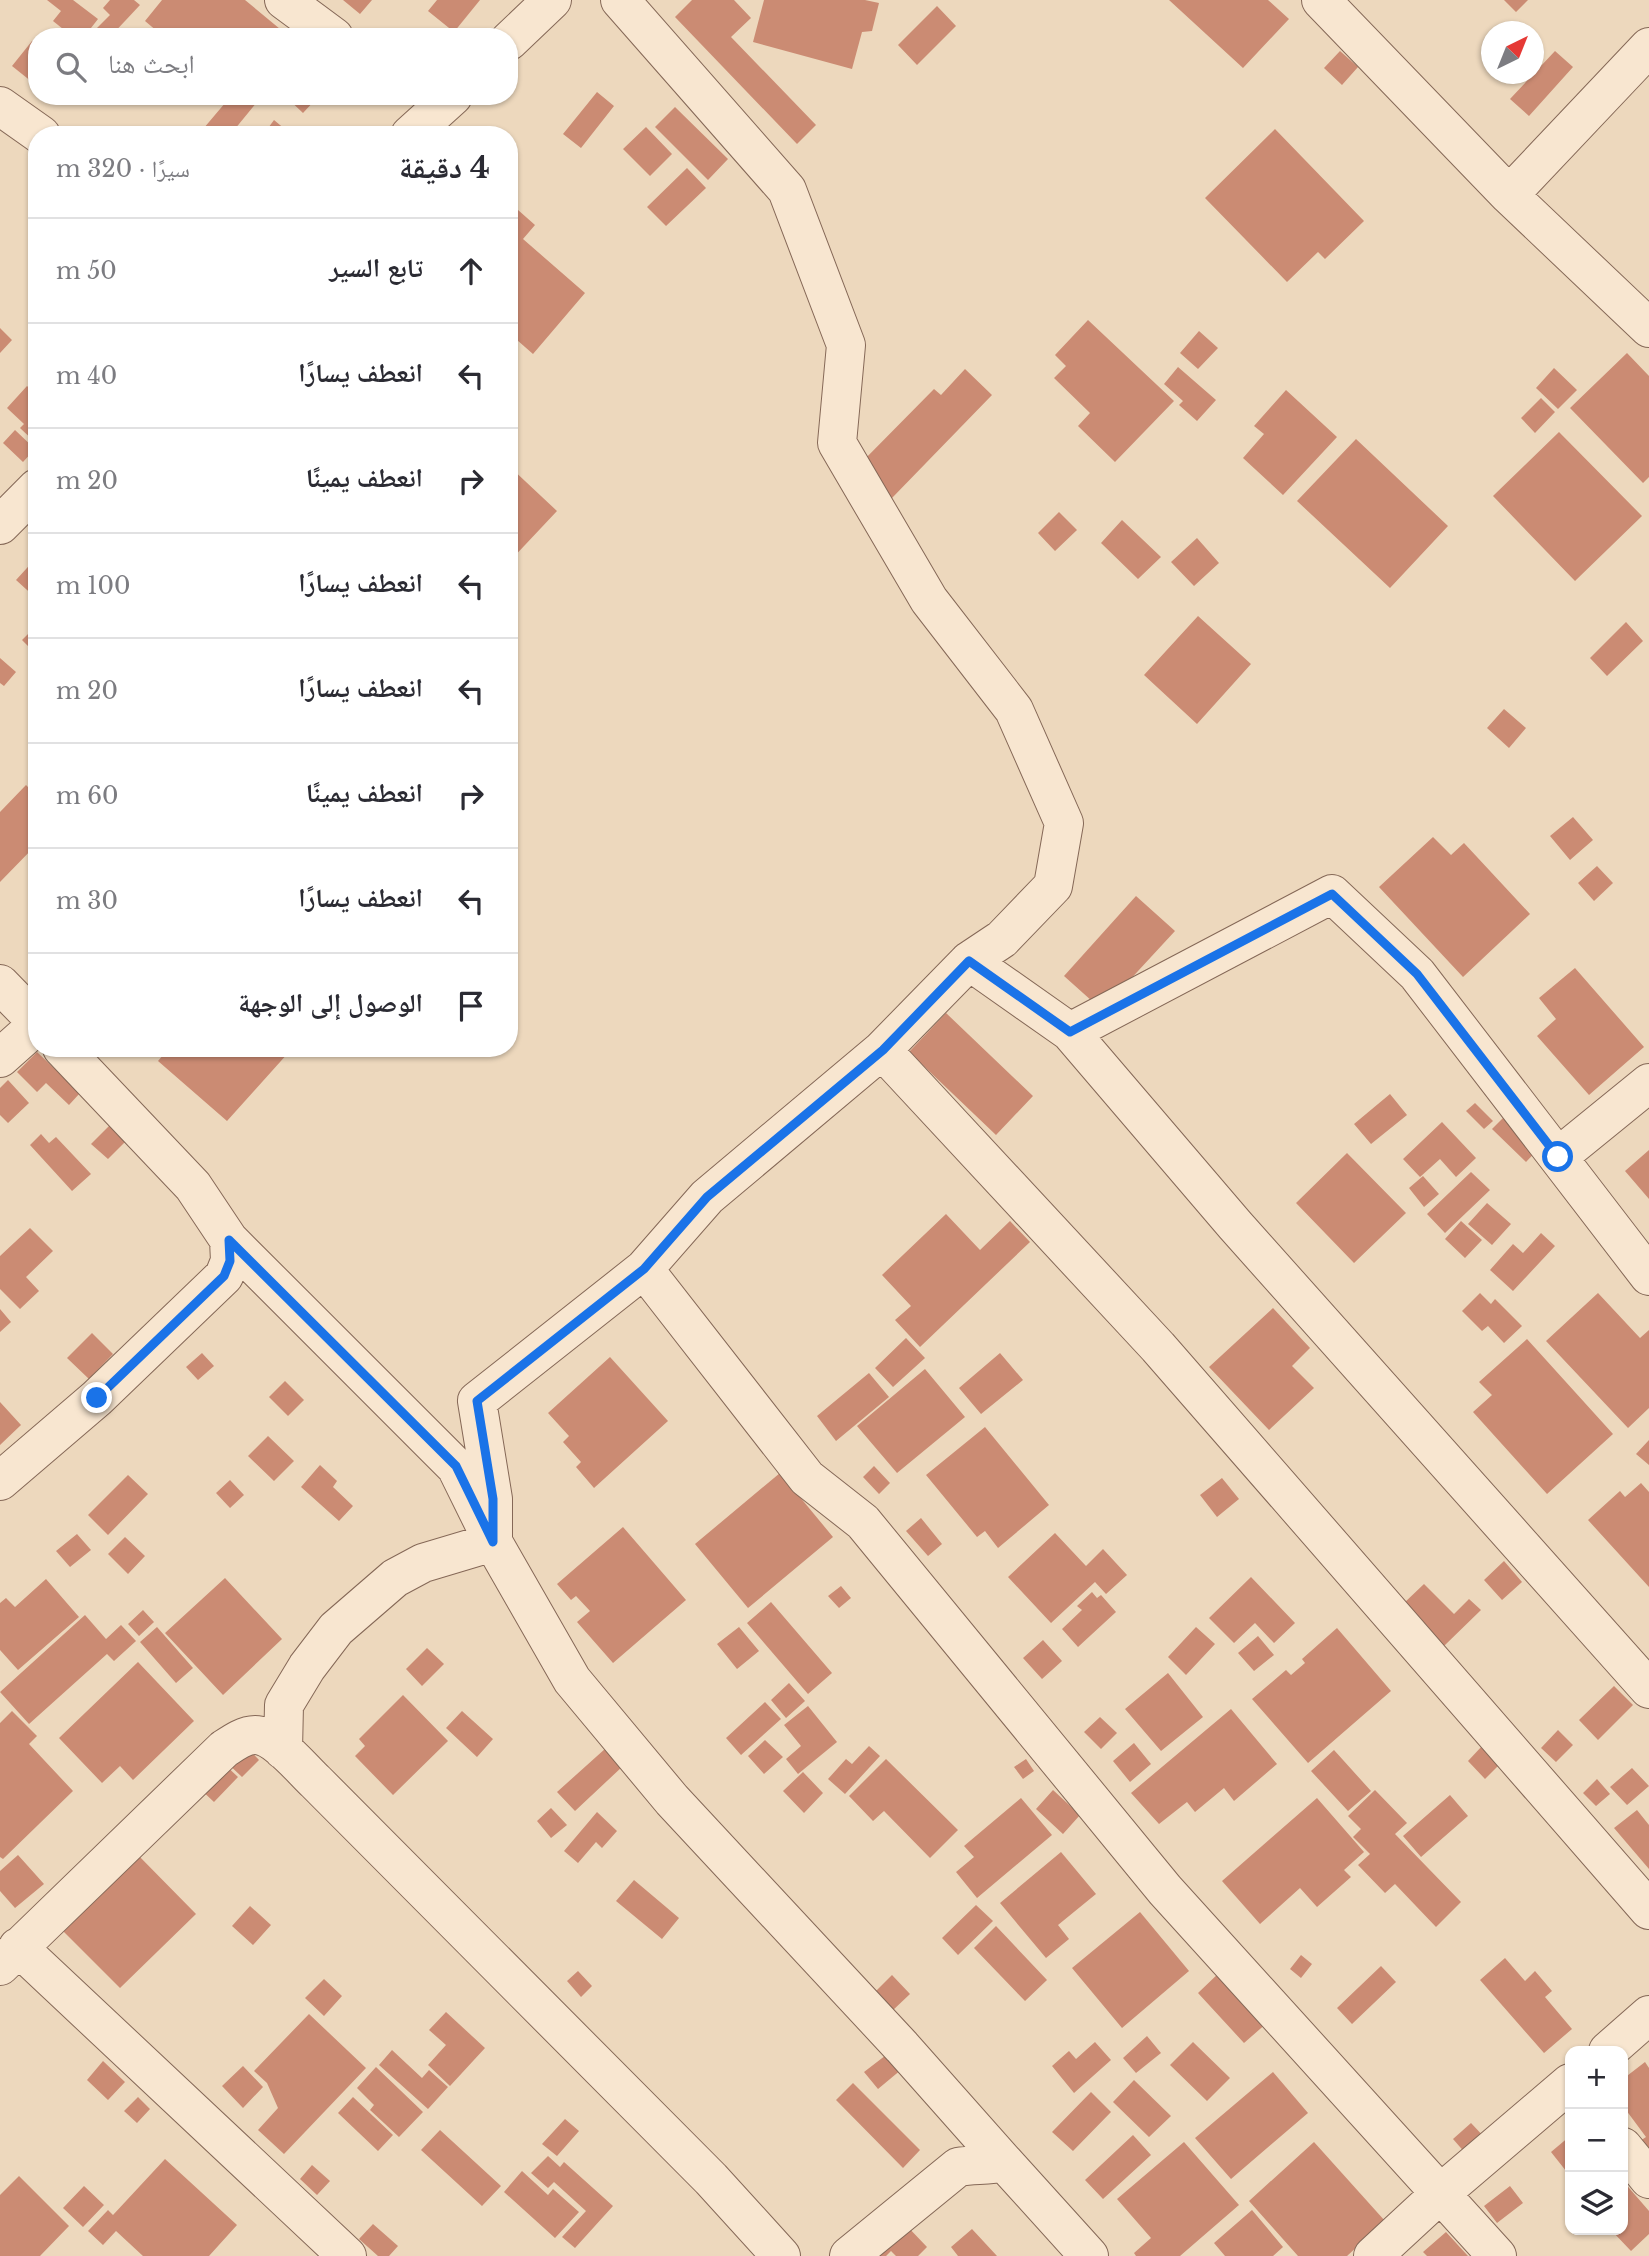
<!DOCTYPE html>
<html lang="ar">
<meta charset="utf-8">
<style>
:root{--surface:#fff;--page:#f2f2f3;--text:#2b2b33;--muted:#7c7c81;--line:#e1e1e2}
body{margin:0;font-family:"Libre Baskerville","Noto Naskh Arabic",serif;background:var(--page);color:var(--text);direction:rtl}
.controls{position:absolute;right:21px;bottom:21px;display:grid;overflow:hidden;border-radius:14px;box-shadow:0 2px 5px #0004}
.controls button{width:63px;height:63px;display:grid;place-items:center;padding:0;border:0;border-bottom:2px solid var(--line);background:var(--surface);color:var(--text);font:35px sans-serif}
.compass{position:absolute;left:1481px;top:21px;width:63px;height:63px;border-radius:50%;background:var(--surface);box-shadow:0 2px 5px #0004;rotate:43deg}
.stop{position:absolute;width:21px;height:21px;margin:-16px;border:5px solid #1a73e8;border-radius:50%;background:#fff}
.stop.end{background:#1a73e8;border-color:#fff;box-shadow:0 2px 7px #0008}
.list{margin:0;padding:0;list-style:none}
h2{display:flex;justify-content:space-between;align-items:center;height:91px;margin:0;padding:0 28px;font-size:30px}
h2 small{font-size:23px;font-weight:400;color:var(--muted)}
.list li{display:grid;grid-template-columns:46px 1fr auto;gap:21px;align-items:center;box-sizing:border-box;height:105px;padding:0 28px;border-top:2px solid var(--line)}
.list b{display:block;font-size:26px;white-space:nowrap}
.list em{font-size:23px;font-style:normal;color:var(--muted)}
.icon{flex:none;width:38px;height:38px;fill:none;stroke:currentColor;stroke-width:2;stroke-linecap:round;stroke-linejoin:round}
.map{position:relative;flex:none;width:1649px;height:2256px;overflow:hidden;direction:ltr}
.search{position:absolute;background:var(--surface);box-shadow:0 2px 5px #0004;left:28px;top:28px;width:490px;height:77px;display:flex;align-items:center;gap:18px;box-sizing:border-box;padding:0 24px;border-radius:28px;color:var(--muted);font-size:26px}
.panel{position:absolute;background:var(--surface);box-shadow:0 2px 5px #0004;left:28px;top:126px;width:490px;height:931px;border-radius:28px;direction:rtl}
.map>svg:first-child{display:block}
.building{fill:#cb8b73}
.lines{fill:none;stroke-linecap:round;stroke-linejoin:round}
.minor-casing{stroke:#856857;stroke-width:40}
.minor{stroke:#f8e6d0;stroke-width:38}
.route{stroke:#1a73e8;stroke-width:9}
</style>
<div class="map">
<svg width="1649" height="2256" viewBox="0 0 1649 2256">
<rect width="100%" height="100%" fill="#edd8bd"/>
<path class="building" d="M47,0H73L98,19L84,37H73L53,21L61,11Z
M110,0H134L140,5L110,37H98L93,32L110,15L103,8Z
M162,0H245L280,29L274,37H164L145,21Z
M343,0H372L360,14Z
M437,0H480L454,32L428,11Z
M692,0H734L751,18L731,37L816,125L797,144L675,17Z
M764,0H865L879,3L872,31L862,32L852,69L753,42Z
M1169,0H1268L1289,19L1243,68Z
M1504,0H1528L1516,12Z
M937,6L956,26L917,65L898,45Z
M32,41L37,45V86L12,66Z
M1340,51L1358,67L1342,85L1324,68Z
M1555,51L1573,67L1529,116L1510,99Z
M597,92L614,106L581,148L563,134Z
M231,96H262L230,135H198Z
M285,96H312L316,99L303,113Z
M675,107L728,159L708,180L655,127Z
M274,120L292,135H263Z
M646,127L672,154L650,176L623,149Z
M1275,129L1364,221L1325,259L1318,252L1287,282L1205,198Z
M687,168L706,188L666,226L647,207Z
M509,202L535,225L523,239L585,293L533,354L509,333Z
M1088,320L1174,401L1115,462L1078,426L1090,413L1054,378L1066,366L1055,355Z
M0,328L12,340L0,353Z
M1199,331L1218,348L1198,369L1180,353Z
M1627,353L1649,376V477L1643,483L1570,408Z
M1178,367L1216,400L1197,421L1179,405L1183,401L1164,384Z
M1554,368L1577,390L1558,409L1536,388Z
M965,369L992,395L892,498L859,465L934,389L941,395Z
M27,386L37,395V444L20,428L24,424L7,408Z
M1286,390L1337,437L1283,495L1243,458L1264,434L1254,426Z
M1541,398L1555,412L1535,433L1521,418Z
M15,430L35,449L23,462L3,443Z
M1559,432L1642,516L1575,581L1493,496Z
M1356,439L1448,526L1390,588L1297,501Z
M509,466L557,511L509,562Z
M1059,512L1077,530L1055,551L1038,533Z
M1122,520L1161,557L1138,579L1101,543Z
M1197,538L1219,563L1194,586L1171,562Z
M37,557V599L16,580Z
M1198,616L1251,664L1197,724L1144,675Z
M1626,622L1643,641L1607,676L1590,658Z
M37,625V655L22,640Z
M0,658L16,672L4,686L0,683Z
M1504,709L1526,728L1509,748L1487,728Z
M26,785L37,796V844L0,882V812Z
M1573,817L1593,840L1570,860L1550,836Z
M1433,837L1451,855L1464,843L1530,914L1463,977L1379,887Z
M1597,866L1613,883L1594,901L1578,883Z
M1136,896L1175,931L1102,1010L1064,976Z
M1575,968L1644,1047L1589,1095L1537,1036L1556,1019L1539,998Z
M946,1013L1033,1096L996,1135L909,1052Z
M169,1048H285L289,1052L227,1121L158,1061Z
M37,1052L80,1093L69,1105L46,1083L37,1092L17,1072Z
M8,1080L29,1103L8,1123L0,1115V1088Z
M1390,1094L1407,1115L1371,1144L1354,1124Z
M1475,1103L1493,1121L1484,1129L1466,1111Z
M1510,1111L1543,1144L1526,1162L1492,1129Z
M1442,1122L1476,1158L1456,1177L1440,1159L1420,1177L1403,1159Z
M112,1123L128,1139L108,1159L91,1144Z
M41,1134L49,1143L56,1137L91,1174L72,1191L30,1145Z
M1649,1150V1199L1625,1171Z
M1347,1153L1406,1213L1354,1263L1296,1203Z
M1471,1172L1490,1190L1445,1233L1427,1214Z
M1423,1176L1439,1194L1424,1207L1409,1188Z
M1487,1203L1511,1224L1492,1245L1468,1224Z
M946,1214L980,1250L1010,1221L1030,1242L920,1347L895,1320L911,1306L882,1275Z
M1461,1221L1482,1240L1465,1258L1445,1239Z
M30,1228L53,1251L26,1277L39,1291L20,1309L0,1289V1256Z
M1541,1233L1555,1246L1513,1291L1490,1270L1513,1244L1523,1253Z
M1480,1293L1491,1304L1495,1299L1522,1326L1504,1343L1488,1326L1482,1331L1462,1311Z
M1598,1293L1640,1338L1649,1330V1408L1628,1428L1546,1341Z
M1273,1308L1310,1348L1292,1366L1314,1388L1269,1430L1209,1367Z
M0,1309L11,1322L0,1332Z
M92,1333L113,1354L89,1379L67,1358Z
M906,1338L925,1358L893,1387L875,1368Z
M1527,1339L1613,1434L1547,1494L1473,1412L1492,1395L1479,1382Z
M202,1353L214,1366L198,1380L186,1367Z
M1000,1353L1023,1380L981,1414L959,1388Z
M610,1357L668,1421L594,1488L576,1467L581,1462L563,1442L569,1436L548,1413Z
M925,1369L965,1417L897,1473L857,1426Z
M869,1373L889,1397L836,1441L817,1416Z
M285,1381L304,1400L288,1416L269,1397Z
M0,1402L21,1425L0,1445Z
M985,1427L1049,1505L998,1548L985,1531L977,1537L926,1475Z
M268,1436L294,1461L274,1481L248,1456Z
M1649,1440V1465L1636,1454Z
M320,1465L337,1481L333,1487L353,1506L339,1521L301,1487Z
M874,1466L890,1483L879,1494L863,1477Z
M780,1473L833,1537L748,1608L695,1544Z
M128,1475L148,1494L108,1535L88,1515Z
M1222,1478L1239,1499L1217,1517L1200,1495Z
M230,1480L244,1495L230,1508L216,1493Z
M1641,1483L1649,1492V1587L1588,1520L1620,1491L1625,1497Z
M921,1518L942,1544L928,1556L906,1531Z
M623,1527L686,1600L613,1663L577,1622L590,1611L576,1596L571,1600L557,1584Z
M1055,1533L1086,1566L1103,1549L1127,1575L1106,1594L1095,1582L1051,1623L1008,1577Z
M77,1534L91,1550L70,1567L56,1551Z
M125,1537L145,1556L128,1574L108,1554Z
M1504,1561L1522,1582L1502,1600L1484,1580Z
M1251,1577L1295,1623L1274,1643L1255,1623L1234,1643L1209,1618Z
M225,1578L282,1639L223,1695L165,1633Z
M46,1579L79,1617L18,1670L0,1650V1603L6,1598L15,1607Z
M1424,1584L1454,1614L1469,1599L1481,1610L1444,1646L1403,1604Z
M841,1586L851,1598L839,1608L828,1596Z
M1092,1592L1097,1598L1101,1595L1116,1612L1078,1647L1062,1629L1082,1610L1077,1606Z
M771,1602L832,1673L808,1694L747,1623Z
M143,1610L154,1622L139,1636L128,1624Z
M85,1615L106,1639L121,1625L136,1641L114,1661L107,1654L29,1724L0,1692Z
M157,1627L193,1668L176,1683L140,1642Z
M739,1627L759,1651L737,1669L717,1644Z
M1196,1627L1215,1644L1186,1675L1168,1657Z
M1337,1628L1391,1691L1308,1763L1252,1699L1286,1670L1291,1675L1305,1663L1302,1659Z
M1258,1636L1274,1655L1254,1671L1238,1653Z
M1043,1640L1062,1661L1042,1679L1023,1658Z
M427,1648L444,1664L422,1686L406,1669Z
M138,1662L194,1721L133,1780L120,1766L102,1783L59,1738Z
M1168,1673L1203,1717L1161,1751L1125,1709Z
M789,1683L805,1701L786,1718L771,1700Z
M1614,1686L1633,1705L1598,1740L1579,1720Z
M403,1695L448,1741L393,1795L355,1756L365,1746L359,1739Z
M765,1702L781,1719L741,1755L726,1738Z
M808,1706L837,1742L798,1774L786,1759L801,1746L784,1725Z
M1231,1709L1277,1764L1234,1801L1224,1788L1195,1812L1187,1802L1159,1824L1131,1793Z
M12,1711L37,1736L29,1744L73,1791L3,1859L0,1857V1723Z
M462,1711L493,1739L477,1757L446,1728Z
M1100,1717L1117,1733L1101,1749L1084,1732Z
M1558,1730L1573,1745L1556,1762L1541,1748Z
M765,1740L783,1757L764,1774L748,1756Z
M242,1742L259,1760L242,1777L224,1760Z
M1134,1743L1151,1764L1130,1782L1113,1761Z
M1483,1745L1501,1763L1485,1779L1468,1761Z
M869,1746L880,1756L845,1794L828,1779L846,1759L852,1764Z
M606,1748L623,1766L575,1811L557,1792Z
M1334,1750L1371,1791L1348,1811L1311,1771Z
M886,1759L958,1830L930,1858L884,1811L873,1821L849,1796Z
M1026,1759L1034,1771L1023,1779L1014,1767Z
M222,1762L238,1777L214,1802L198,1787Z
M1632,1768L1649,1786L1627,1805L1610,1787Z
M803,1772L823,1793L804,1813L783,1791Z
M1597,1779L1610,1794L1596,1806L1583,1793Z
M1053,1790L1080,1815L1063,1834L1036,1809Z
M1375,1790L1407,1823L1395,1834L1461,1902L1436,1927L1395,1884L1385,1893L1358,1865L1370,1854L1353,1837L1361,1829L1348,1816Z
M1450,1795L1468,1816L1421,1857L1403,1836Z
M1021,1798L1052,1835L977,1898L956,1872L974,1857L964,1846Z
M1317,1798L1364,1852L1344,1870L1351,1877L1317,1907L1300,1888L1260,1924L1222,1881Z
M551,1808L567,1825L551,1838L537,1821Z
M1637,1810L1649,1825V1869L1614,1828Z
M597,1812L617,1831L602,1848L596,1842L578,1863L564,1851Z
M1061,1852L1096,1894L1058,1925L1069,1939L1046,1958L1000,1903Z
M136,1853L196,1914L120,1988L60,1928Z
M18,1855L44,1884L15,1908L0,1891V1871Z
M634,1880L679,1918L662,1939L616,1901Z
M976,1905L993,1921L958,1955L942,1938Z
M250,1906L271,1925L253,1945L232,1926Z
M1140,1912L1189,1971L1122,2028L1072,1968Z
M996,1926L1047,1980L1025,2001L974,1948Z
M1301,1955L1312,1964L1301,1978L1290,1969Z
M1505,1958L1525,1981L1535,1971L1552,1991L1545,1997L1572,2029L1544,2053L1480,1980Z
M1381,1966L1396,1982L1352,2024L1337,2008Z
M578,1971L592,1986L581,1997L567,1981Z
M1221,1971L1268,2022L1244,2043L1198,1993Z
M892,1975L910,1994L891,2012L873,1994Z
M324,1979L342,1996L324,2016L305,1998Z
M446,2012L485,2048L450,2086L428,2065L446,2045L429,2030Z
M309,2014L366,2068L284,2154L258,2130L278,2108L267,2083L254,2071Z
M1147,2036L1161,2053L1136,2073L1123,2058Z
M1095,2042L1111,2060L1074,2093L1052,2066L1069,2051L1076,2059Z
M1193,2042L1230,2078L1207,2101L1170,2065Z
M392,2050L422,2078L429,2070L448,2087L428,2109L379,2065Z
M890,2052L902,2069L878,2089L864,2072Z
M103,2061L125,2082L108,2100L87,2080Z
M1645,2062L1649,2068V2154L1640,2141L1646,2137L1623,2106V2079Z
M243,2066L263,2087L243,2108L222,2086Z
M376,2067L423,2112L399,2137L370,2110L374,2105L357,2088Z
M1273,2072L1308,2113L1231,2179L1195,2138Z
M1134,2080L1171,2116L1149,2137L1113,2102Z
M853,2083L920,2150L903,2168L836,2100Z
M1091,2092L1111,2112L1073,2151L1052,2132Z
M138,2097L150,2109L137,2123L124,2111Z
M353,2097L393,2135L378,2151L338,2113Z
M565,2119L579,2131L557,2156L542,2144Z
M1471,2123L1486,2139L1467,2155L1453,2139Z
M440,2130L501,2186L482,2206L421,2150Z
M1133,2135L1151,2155L1103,2199L1085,2180Z
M1570,2136V2176L1551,2152Z
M1184,2142L1239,2205L1180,2256H1136L1134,2253L1151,2238L1117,2199Z
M1314,2142L1385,2221L1347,2256H1298L1249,2201Z
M548,2156L560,2167L564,2162L613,2206L575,2248L562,2237L586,2211L554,2182L548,2188L531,2173Z
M165,2159L237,2225L209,2256H143L116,2231L103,2245L88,2231L108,2210L113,2215Z
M312,2165L330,2181L317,2195L300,2179Z
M522,2171L548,2195L553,2189L579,2212L555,2238L504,2192Z
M19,2176L69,2226L40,2256H0V2195Z
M1623,2181L1649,2211V2234L1631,2251L1611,2230H1623Z
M84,2186L104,2205L83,2227L63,2208Z
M1510,2186L1523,2203L1497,2223L1484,2206Z
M1252,2210L1283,2247L1273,2256H1225L1214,2243Z
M373,2224L398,2246L389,2256H378L359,2239Z
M905,2224L927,2247L918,2256H896L891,2251L886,2256H872Z
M972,2229L997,2256H958L951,2247Z
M1446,2232L1468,2256H1427L1423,2252Z"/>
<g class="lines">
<defs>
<path id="minor" d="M284,0L334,37
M620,0L787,190L846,345L837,443L929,600L1014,710L1064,823L1053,886L1002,939L969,961
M1321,0L1509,195L1649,328
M509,41L552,0
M0,106L41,135
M410,135L453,96
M1509,195L1649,47
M0,525L37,488
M0,984L37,1022
M1070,1032L1332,894L1417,974L1649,1276
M882,1050L1158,1347L1649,1910
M0,1058L37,1025
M1558,1157L1649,1083
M229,1240L456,1467L493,1542L572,1680L672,1800L902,2047L1004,2162
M644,1269L807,1478L863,1522L1165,1890L1497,2256
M0,1481L97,1398L224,1276L230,1261L229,1240L193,1186L62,1048
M283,1750L284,1705L307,1667L336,1629L395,1578L423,1563L493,1542V1499L477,1401L644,1269L707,1197L882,1050L969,961L1070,1032L1235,1225L1649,1689
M18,1947L347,2256
M0,1966L224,1749C233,1743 244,1735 255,1735C275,1735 301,1768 316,1782L711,2179L781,2256
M1608,2051L1649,2015
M1623,2147L1649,2179
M849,2256L958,2167C974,2164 988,2166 1004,2162L1089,2256
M1373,2256L1441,2193L1570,2083"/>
</defs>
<use href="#minor" class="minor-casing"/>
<use href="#minor" class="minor"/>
</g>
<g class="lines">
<path class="route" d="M97,1398L224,1276L230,1261L229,1240L456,1466L493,1542V1499L477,1401L644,1269L707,1197L883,1050L969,961L1070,1032L1332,894L1417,974L1558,1157"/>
</g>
</svg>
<div class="controls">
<button>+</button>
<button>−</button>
<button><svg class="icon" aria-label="layers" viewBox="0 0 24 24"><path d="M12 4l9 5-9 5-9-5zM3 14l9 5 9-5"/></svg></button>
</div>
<svg class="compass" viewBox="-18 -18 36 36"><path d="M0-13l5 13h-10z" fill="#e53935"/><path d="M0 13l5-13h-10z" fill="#7c7c81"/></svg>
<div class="stop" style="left:1558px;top:1157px"></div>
<div class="stop end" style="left:97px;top:1398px"></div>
<div class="search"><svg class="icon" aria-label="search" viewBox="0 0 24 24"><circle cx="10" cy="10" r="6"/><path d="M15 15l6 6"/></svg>ابحث هنا</div>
<section class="panel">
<h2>4 دقيقة<small>سيرًا · 320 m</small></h2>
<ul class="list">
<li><svg class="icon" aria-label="ahead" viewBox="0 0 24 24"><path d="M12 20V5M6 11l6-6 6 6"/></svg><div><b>تابع السير</b></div><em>50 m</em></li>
<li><svg class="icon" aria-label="left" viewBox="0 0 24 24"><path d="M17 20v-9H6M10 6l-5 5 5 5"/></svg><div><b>انعطف يسارًا</b></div><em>40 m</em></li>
<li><svg class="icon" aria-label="right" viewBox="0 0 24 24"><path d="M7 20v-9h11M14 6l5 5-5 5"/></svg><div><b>انعطف يمينًا</b></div><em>20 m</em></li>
<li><svg class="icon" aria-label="left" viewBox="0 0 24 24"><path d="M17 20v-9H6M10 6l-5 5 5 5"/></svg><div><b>انعطف يسارًا</b></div><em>100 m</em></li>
<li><svg class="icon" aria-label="left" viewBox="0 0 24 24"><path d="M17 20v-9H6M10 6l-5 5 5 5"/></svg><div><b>انعطف يسارًا</b></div><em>20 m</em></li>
<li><svg class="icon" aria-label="right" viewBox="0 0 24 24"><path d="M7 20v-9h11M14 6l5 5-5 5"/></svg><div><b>انعطف يمينًا</b></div><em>60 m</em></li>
<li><svg class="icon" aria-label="left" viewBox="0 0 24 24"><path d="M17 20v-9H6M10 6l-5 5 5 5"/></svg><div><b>انعطف يسارًا</b></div><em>30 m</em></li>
<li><svg class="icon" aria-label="arrive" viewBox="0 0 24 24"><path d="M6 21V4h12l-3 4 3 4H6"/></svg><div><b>الوصول إلى الوجهة</b></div></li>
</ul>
</section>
</div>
